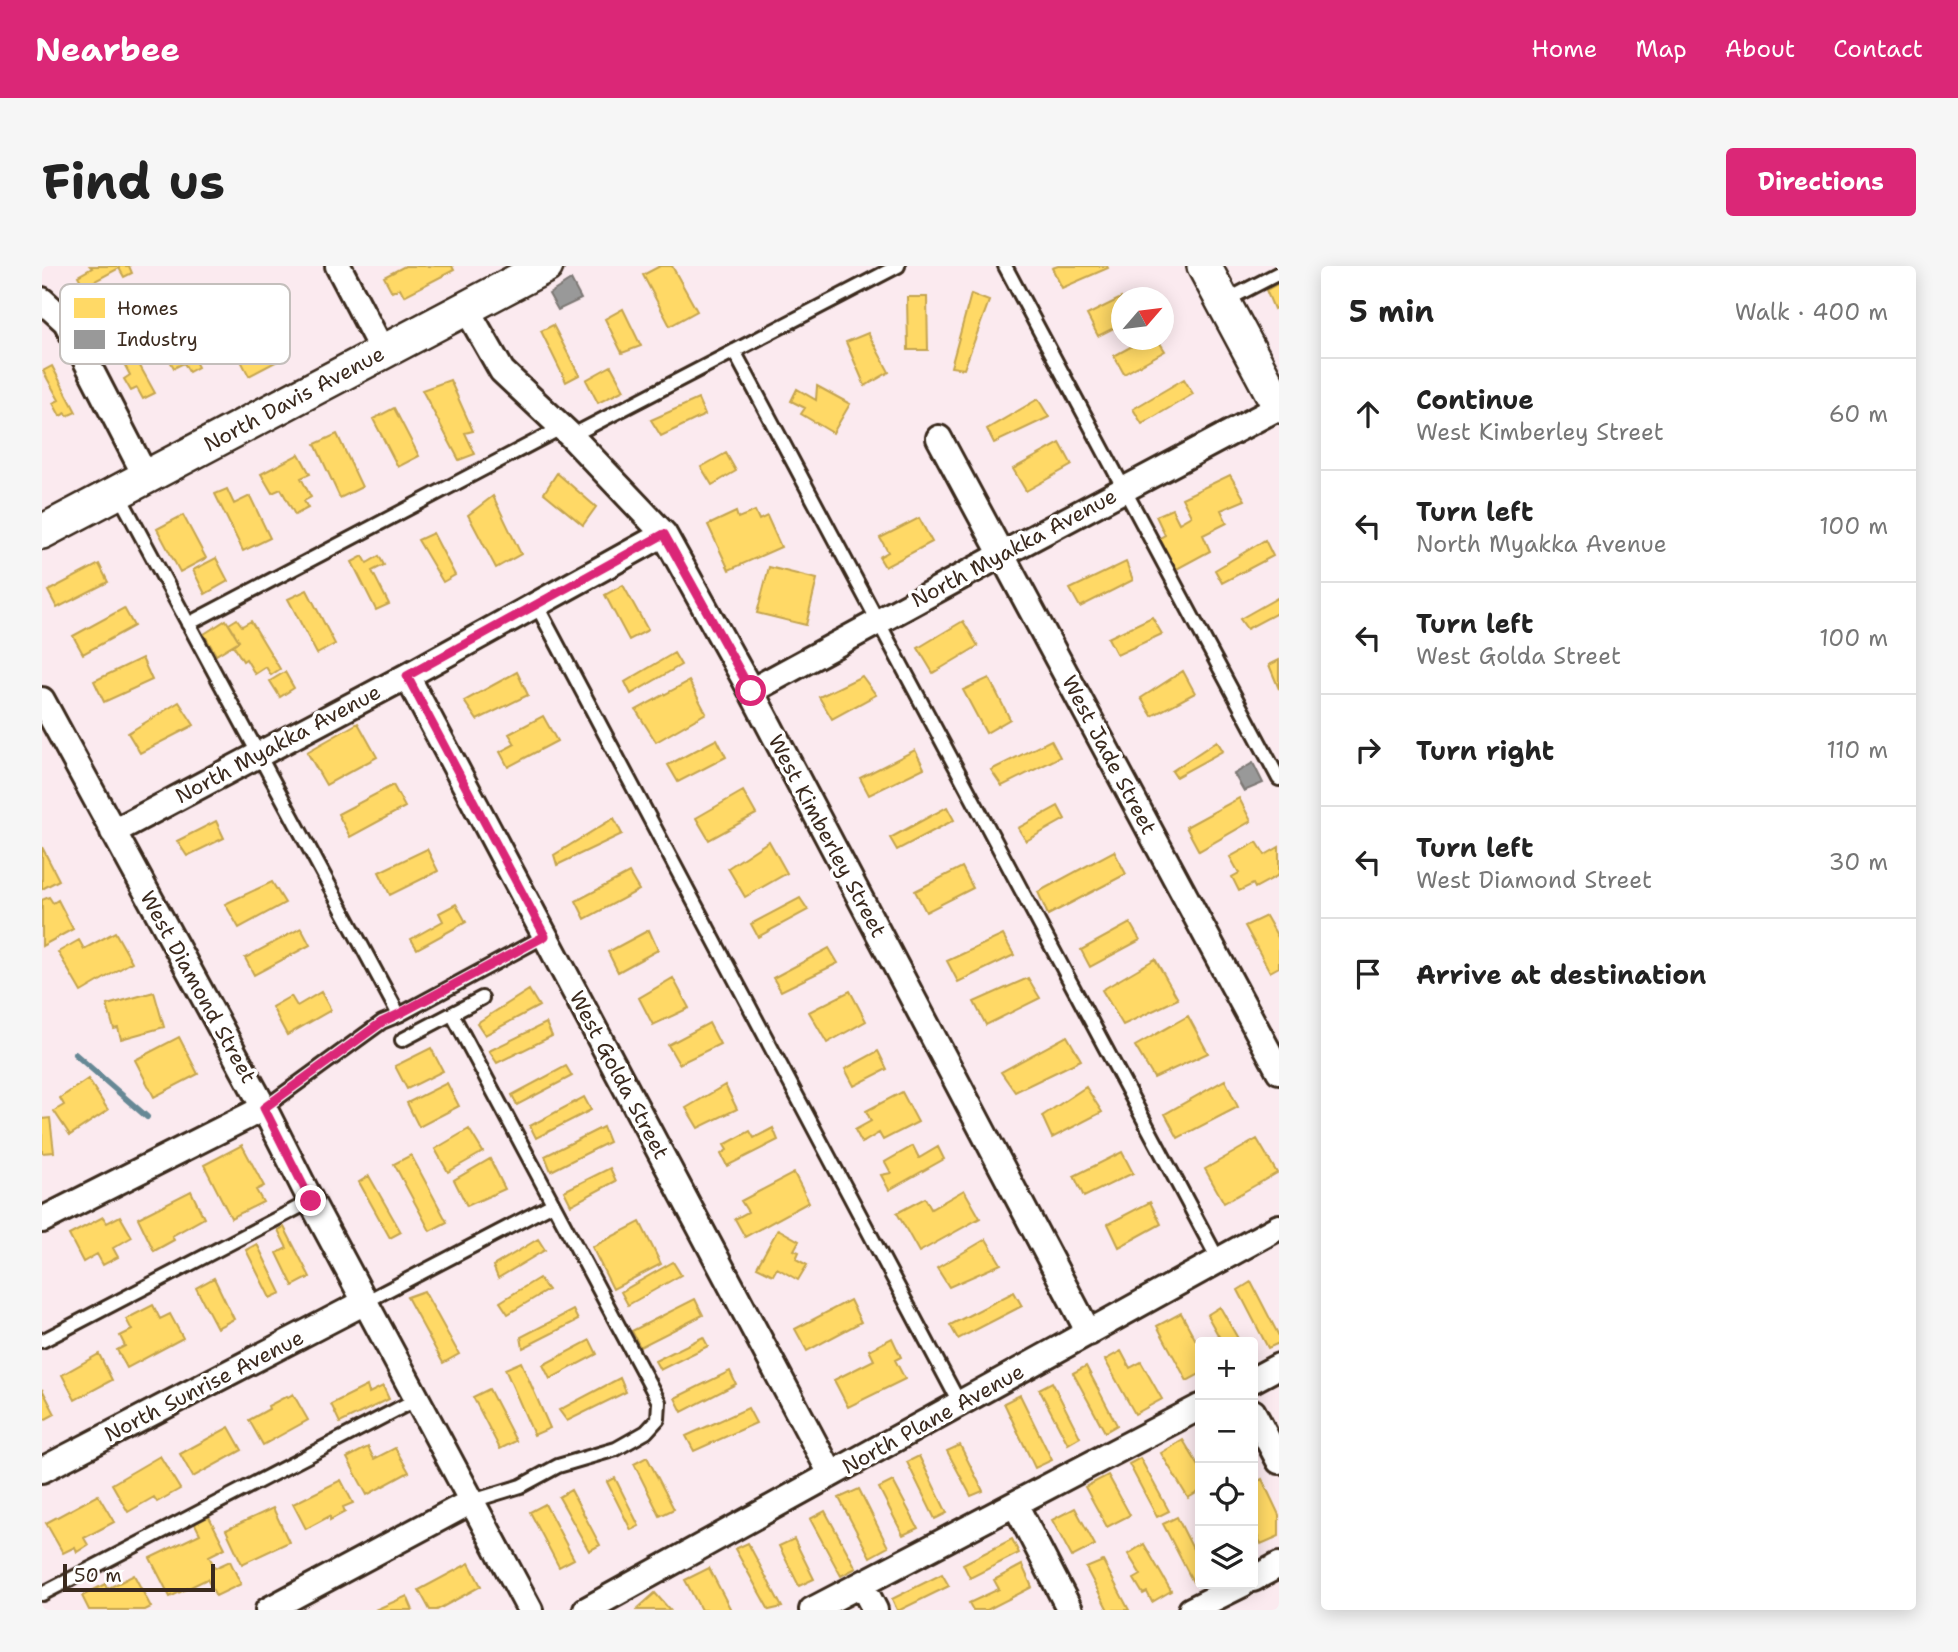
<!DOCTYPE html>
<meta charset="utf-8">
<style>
:root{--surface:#fff;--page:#f6f6f6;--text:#222;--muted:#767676;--line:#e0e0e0;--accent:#db2777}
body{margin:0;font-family:"Shantell Sans",sans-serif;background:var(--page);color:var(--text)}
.controls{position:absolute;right:21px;bottom:21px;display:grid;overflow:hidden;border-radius:7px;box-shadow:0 4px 18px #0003}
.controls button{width:63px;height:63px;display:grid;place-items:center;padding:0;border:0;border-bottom:2px solid var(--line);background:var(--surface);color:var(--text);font:35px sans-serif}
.compass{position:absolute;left:1069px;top:21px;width:63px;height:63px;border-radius:50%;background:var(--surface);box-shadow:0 4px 18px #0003;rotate:62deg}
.scale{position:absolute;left:21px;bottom:18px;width:152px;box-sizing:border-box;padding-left:7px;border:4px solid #3b2a1e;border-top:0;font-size:19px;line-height:24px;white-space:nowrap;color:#3b2a1e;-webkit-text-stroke:5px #fff;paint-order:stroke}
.stop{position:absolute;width:21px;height:21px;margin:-16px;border:5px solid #db2777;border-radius:50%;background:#fff}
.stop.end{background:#db2777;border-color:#fff;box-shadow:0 2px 7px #0008}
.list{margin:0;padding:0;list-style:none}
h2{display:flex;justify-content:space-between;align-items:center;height:91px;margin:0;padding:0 28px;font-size:30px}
h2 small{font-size:23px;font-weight:400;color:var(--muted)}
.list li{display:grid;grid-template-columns:46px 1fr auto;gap:21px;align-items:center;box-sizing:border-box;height:112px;padding:0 28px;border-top:2px solid var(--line)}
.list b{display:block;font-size:26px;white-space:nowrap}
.list p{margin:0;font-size:23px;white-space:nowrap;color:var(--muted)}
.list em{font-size:23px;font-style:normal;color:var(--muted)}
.icon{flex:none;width:38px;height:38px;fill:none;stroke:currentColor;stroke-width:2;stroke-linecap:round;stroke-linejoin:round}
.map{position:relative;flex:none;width:1237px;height:1344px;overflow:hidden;border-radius:7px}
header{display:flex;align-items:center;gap:42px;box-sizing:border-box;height:98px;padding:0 35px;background:var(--accent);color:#fff}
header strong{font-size:33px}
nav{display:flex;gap:38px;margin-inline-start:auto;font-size:24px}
.intro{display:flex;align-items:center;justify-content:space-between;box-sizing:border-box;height:168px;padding:0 42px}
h1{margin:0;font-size:49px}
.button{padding:18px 32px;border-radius:7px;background:var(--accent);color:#fff;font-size:24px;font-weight:700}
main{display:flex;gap:42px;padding:0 42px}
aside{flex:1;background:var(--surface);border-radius:7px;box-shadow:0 4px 18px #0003}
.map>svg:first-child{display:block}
.homes{fill:#ffd966;stroke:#c4a450;stroke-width:2}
.industry{fill:#999;stroke:#7d7874;stroke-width:2}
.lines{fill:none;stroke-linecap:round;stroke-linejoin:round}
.stream{stroke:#668895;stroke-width:6}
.lane-casing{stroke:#3b2a1e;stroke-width:18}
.street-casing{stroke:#3b2a1e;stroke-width:30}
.secondary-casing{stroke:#3b2a1e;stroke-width:38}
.lane{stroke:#fff;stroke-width:12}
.street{stroke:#fff;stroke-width:24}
.secondary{stroke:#fff;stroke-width:33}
.route{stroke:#db2777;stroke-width:9}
.labels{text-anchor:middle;stroke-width:7;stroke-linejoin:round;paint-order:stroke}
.street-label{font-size:21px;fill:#3b2a1e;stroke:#fff}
.key{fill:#fff;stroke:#c4bfbc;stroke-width:2}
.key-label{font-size:19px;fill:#3b2a1e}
</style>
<header>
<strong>Nearbee</strong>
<nav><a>Home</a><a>Map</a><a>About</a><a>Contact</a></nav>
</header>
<div class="intro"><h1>Find us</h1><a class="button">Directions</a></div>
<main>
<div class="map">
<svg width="1237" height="1344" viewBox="0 0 1237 1344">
<rect width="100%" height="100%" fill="#fbeaef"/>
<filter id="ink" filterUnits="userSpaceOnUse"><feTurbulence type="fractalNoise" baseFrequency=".0143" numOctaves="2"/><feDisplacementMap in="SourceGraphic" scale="14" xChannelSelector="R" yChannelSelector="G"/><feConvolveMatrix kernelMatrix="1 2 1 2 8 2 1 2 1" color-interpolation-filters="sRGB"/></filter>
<g filter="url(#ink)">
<path class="homes" d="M48,0H87L90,7L82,11L77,2L42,21L36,10L50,2Z
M363,0H410L412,4L362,30L358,22L350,26L342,11Z
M618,0H630L655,45L628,60L601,9Z
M1016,0H1065L1066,2L1020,22L1010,2Z
M1237,17V40L1232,43L1224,24Z
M929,28L947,35L922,103L909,101Z
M865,31H885L886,84H866Z
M1079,32L1080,58L1056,70L1045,49Z
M581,43L599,80L580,87L563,53Z
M132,55L156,101L147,106L142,97L132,102L127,93L136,88L121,60Z
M511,59L537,109L524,116L499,65Z
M826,67L847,106L823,120L804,76Z
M235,70L245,90L207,110L197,91Z
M83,73L113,127L101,133L95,122L89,125L82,113L88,109L72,79Z
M1101,74H1116L1123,85L1082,108L1072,90Z
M10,100L34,146L25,150L24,147L18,150L11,137L17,134L1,105Z
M569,100L582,124L556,137L544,114Z
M1142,113L1151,128L1100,158L1091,143Z
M408,114L431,165L423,167L433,188L417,194L380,124Z
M775,120L808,138L791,167L759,148L763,142L749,135L755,123L774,134Z
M656,133L663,149L619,170L609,154Z
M996,133L1007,151L952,177L945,163Z
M352,142L377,190L356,201L331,153Z
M295,168L320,221L298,232L273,178Z
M1018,177L1030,199L984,225L971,203Z
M684,187L694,205L670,219L659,201Z
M257,188L268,208L259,212L269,231L262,235L266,242L253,249L239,223L230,227L219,208Z
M515,207L554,241L541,259L502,227Z
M1188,209L1203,234L1179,244L1185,257L1161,269L1168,285L1133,304L1114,274L1123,269L1114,250L1130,243L1137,257L1149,250L1140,232Z
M185,223L192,238L208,230L228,272L201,285L173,228Z
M451,230L479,288L454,302L426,249Z
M713,245L717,254L725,250L739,281L687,304L666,259L694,246L696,252Z
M141,249L164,292L138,306L115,263Z
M877,252L890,276L843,301L837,291L846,286L838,272Z
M391,267L413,309L401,316L376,274Z
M1223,274L1231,290L1180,317L1173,304Z
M321,290L325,297L337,290L342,299L330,305L347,338L334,344L310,296Z
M174,292L186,315L163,328L151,304Z
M1084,296L1091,314L1038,341L1028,323Z
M57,298L66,316L15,342L6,325Z
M727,301L775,313L764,359L715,347Z
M581,319L606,364L587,374L563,329Z
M265,324L293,378L275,388L246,333Z
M1237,331V346L1205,363L1198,353Z
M82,342L92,360L41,388L31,370Z
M1110,351L1120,368L1075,389L1066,372Z
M195,353L200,360L209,355L238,403L229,409L224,401L213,408L204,393L201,395L191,379L197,375L187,358Z
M184,354L197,375L174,389L162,368Z
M921,355L936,380L891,407L876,382Z
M632,387L639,399L589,428L583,416Z
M100,392L110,414L62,436L52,415Z
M1237,394V423L1227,399Z
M1141,405L1153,427L1110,450L1099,432Z
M243,406L252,422L238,431L228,415Z
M475,406L486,429L435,454L422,435Z
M820,410L834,429L790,453L777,431Z
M947,412L968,453L944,467L921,424Z
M647,415L664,447L614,476L594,444Z
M137,436L152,459L98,487L86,467Z
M501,450L515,475L466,501L458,486L473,478L467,468Z
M316,457L335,491L284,519L265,486Z
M675,473L684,491L636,516L626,499Z
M1009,474L1018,491L960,520L949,504Z
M1175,475L1181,485L1134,511L1130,505Z
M873,484L882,502L827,529L818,512Z
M351,519L363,541L308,571L296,548Z
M701,525L714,548L667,574L654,552Z
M1197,532L1209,555L1157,585L1144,561Z
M1016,540L1023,553L984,575L976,562Z
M905,541L912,554L855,584L848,572Z
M572,552L580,568L515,599L512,589Z
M174,555L182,572L145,590L135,575Z
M727,575L745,607L703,631L686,602Z
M1215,576L1223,589L1237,581V609L1213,622L1211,618L1197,625L1190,611L1197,607L1188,591Z
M0,581L17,614L0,623Z
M385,583L396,605L348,629L337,606Z
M1072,585L1084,608L1006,649L996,626Z
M920,601L931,622L884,646L873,625Z
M587,607L597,624L543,653L534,635Z
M230,616L243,637L197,662L183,638Z
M7,631L11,637L16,634L31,663L0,680V634Z
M758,632L766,644L716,671L709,658Z
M414,638L424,656L375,683L369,673L401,655L397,647Z
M1224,650L1237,673V701L1228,706L1203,660Z
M1088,657L1098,674L1048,701L1039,684Z
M259,662L268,679L212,709L203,692Z
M607,664L616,684L576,706L566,686Z
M73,666L90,696L39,726L16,686L37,674L42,683Z
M961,669L972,689L916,716L905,695Z
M787,682L796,697L739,725L731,712Z
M1113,693L1136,733L1081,759L1060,724Z
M631,712L647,742L611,759L597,732Z
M986,712L998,732L944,759L932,736Z
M487,724L497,740L443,769L435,757Z
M808,725L824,755L785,777L767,746Z
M112,726L122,761L79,773L76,762L72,763L65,739Z
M279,726L289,744L245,769L230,741L249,730L255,740Z
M1146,750L1166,787L1112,812L1093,780Z
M504,757L510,770L455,797L447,785Z
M667,757L678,778L637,798L626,779Z
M1025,770L1039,794L973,826L959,806Z
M137,771L156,808L112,831L93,794Z
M389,782L401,805L365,823L353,800Z
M836,785L845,803L812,820L803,803Z
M524,800L530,810L475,839L470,829Z
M46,813L66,844L28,869L12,845L22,839L18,832Z
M1183,814L1196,841L1136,872L1123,848Z
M405,817L417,840L377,861L365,837Z
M683,819L695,843L656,862L644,842Z
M1044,821L1060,846L1010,872L1000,850Z
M860,826L876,856L841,874L837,867L820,877L813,864L829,855L824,845Z
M542,831L549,844L494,872L488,860Z
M8,852L12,886L0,887V853Z
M561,861L567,876L509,905L503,890Z
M731,862L736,874L685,900L679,888L685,884L682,879L708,865L712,872Z
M427,863L441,886L406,906L393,883Z
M1215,873L1235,907L1182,937L1163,903Z
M200,879L222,920L214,924L221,936L189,952L162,899Z
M871,880L877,892L896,881L902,893L847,924L839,909L849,907L843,896Z
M1080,886L1091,907L1042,931L1032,910Z
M369,889L405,956L388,965L352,898Z
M448,893L463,923L425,940L412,914Z
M568,902L574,915L529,939L522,925Z
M752,907L767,936L703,971L693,953L706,946L699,935Z
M327,910L359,966L348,972L317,916Z
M922,924L938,952L877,986L855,947L883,932L889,943Z
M149,925L162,952L130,970L132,974L112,985L96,952Z
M1108,936L1119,958L1077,981L1066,958Z
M78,950L90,971L71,982L76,991L61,999L55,988L41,996L27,969L61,951L65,957Z
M598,956L619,998L571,1023L550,981Z
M242,961L268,1011L251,1020L235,987L245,982L236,964Z
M736,963L757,975L752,984L757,986L754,993L765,999L756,1014L735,1002L731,1009L715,1001Z
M496,973L503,984L456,1012L451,1000Z
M944,973L959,998L907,1021L895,1002Z
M215,978L239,1027L228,1032L204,984Z
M631,996L639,1009L586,1039L579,1026Z
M172,1012L192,1053L175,1062L154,1022Z
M497,1012L506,1024L466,1048L458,1036Z
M1209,1016L1237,1070V1077L1226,1082L1196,1024Z
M382,1025L417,1088L401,1097L365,1031Z
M972,1026L980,1040L916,1073L908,1059Z
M653,1033L661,1049L598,1081L590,1065Z
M808,1034L819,1056L765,1085L753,1063Z
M111,1039L118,1053L128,1048L141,1072L85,1102L75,1084L83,1080L78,1070L90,1064L84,1053Z
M1178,1041L1198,1076H1180L1165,1049Z
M531,1044L536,1054L481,1082L479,1071Z
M1139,1047L1158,1082V1108L1145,1115L1115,1060Z
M661,1071L666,1080L618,1104L613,1095Z
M850,1072L859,1091L853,1094L863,1113L806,1141L792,1114L832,1094L827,1084Z
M548,1074L555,1088L508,1113L501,1099Z
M1079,1085L1088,1102L1099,1096L1120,1133L1093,1148L1063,1094Z
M57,1088L70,1114L33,1134L20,1109Z
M479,1096L508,1162L492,1169L463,1103Z
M1044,1100L1075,1159L1063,1166L1031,1107Z
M688,1105L694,1118L640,1146L633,1132Z
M578,1112L584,1126L525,1155L517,1144Z
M1010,1116L1038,1171L1026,1178L997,1123Z
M325,1120L327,1127L341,1120L347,1133L298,1157L289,1138Z
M0,1123L13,1148L0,1155Z
M447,1123L474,1175L458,1183L431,1131Z
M251,1128L266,1154L221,1179L207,1154L227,1143L226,1140L245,1130L246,1131Z
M978,1129L1010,1194L993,1202L962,1137Z
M706,1142L714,1157L652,1185L644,1170Z
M187,1161L200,1184L151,1211L138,1188Z
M1141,1174L1158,1202V1225L1146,1232L1119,1187Z
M918,1179L941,1225L929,1230L905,1185Z
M326,1181L332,1193L353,1182L367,1206L325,1229L305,1192Z
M118,1190L138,1223L115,1236L112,1231L86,1246L70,1218Z
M877,1190L905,1247L893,1253L865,1196Z
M605,1191L632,1243L618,1250L592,1198Z
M1098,1192L1127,1245L1115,1251L1087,1198Z
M1066,1209L1088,1249L1065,1261L1043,1221Z
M573,1212L597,1260L589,1264L565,1216Z
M1220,1213L1237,1249V1270L1219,1278L1211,1260V1218Z
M299,1214L311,1237L301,1241L303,1246L288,1254V1250L264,1263L251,1238Z
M851,1215L876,1262L861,1269L837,1222Z
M817,1223L846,1281L828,1291L797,1232Z
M529,1224L558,1279L547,1285L517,1231Z
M56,1229L72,1256L42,1272L46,1279L35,1286L33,1281L21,1287L4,1257Z
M503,1238L532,1293L517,1301L488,1246Z
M231,1242L247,1276L200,1298L184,1264Z
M1033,1242L1053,1279L1030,1291L1010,1254Z
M783,1245L814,1302L799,1310L768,1253Z
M165,1247L183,1282L167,1290L173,1302L188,1295L199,1318L174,1330L165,1313L128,1331L108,1292L158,1268L151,1254Z
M1135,1251L1158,1297V1312L1151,1316L1121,1258Z
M752,1273L772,1313L757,1320L737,1280Z
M970,1273L977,1287L928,1312L921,1298Z
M706,1277L740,1341L727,1344L693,1283Z
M1102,1278L1129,1325L1110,1336L1105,1326L1101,1328L1092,1313L1099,1309L1086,1288Z
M1061,1295L1087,1344H1066L1044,1302Z
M427,1297L439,1320L395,1344H388L377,1324Z
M980,1299L990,1321L945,1344H931L927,1337L957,1323L952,1314Z
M667,1302L689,1344H659L643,1314Z
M900,1308L907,1320L858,1344H855L850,1333Z
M92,1309L109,1341L103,1344H47L40,1330L63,1318L65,1323Z
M613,1327L628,1344H594Z
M365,1330L371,1344H333Z"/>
<path class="industry" d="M529,14L539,33L516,44L507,28Z
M1211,497L1221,517L1202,525L1192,508Z"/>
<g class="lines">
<path class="stream" d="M33,788L105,851"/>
<defs>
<path id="lane" d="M963,0L1237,513
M1181,36L1237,7
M692,85L1177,995
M529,170L856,0
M76,227L357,749L340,756L222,842
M494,338L918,1138
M146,358L521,161
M410,748L617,1136L616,1153L604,1166L574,1183L516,1200L479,1220L430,1235
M357,749L503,670
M360,774L440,732
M323,1036L511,938
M0,1075L269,935
M0,1328L375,1133"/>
<path id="street" d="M296,0L341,86
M0,34L24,56L104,211
M424,42L460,105L529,170L622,268L709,425L1047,1067
M897,172L1237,805
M365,410L789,1208
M709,425L959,289L1237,141
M0,434L222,842L269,935L488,1344
M71,566L365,410L622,268
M0,954L222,842
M1211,1114L1237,1100
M1211,1146L1237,1195
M0,1204L323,1036
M973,1238L1028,1344
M1211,1313L1237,1299
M820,1319L833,1344
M226,1344L430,1235
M544,1344L1237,961
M770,1344L1158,1141
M1149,1344L1201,1318"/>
<path id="secondary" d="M1162,0L1237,140
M0,266L504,0"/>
</defs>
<use href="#lane" class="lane-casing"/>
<use href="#street" class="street-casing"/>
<use href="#secondary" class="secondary-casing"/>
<use href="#lane" class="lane"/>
<use href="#street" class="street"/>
<use href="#secondary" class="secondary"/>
</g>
</g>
<g class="lines" filter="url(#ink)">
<path class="route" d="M269,935L222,842L340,756L357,748L503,670L365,410L622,268L709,425"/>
</g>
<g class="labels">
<g class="street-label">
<text transform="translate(252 133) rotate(-28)" y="7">North Davis Avenue</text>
<text transform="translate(972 282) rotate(-28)" y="7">North Myakka Avenue</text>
<text transform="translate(236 478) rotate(-28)" y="7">North Myakka Avenue</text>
<text transform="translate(1067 489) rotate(62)" y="7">West Jade Street</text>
<text transform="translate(785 570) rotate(62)" y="7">West Kimberley Street</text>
<text transform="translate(156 721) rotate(61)" y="7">West Diamond Street</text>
<text transform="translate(577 809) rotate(62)" y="7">West Golda Street</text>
<text transform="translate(162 1120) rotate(-27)" y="7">North Sunrise Avenue</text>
<text transform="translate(891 1153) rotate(-29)" y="7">North Plane Avenue</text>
</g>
</g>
<rect x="18" y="18" width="230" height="80" rx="10" class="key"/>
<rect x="32" y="32" width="31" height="20" fill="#ffd966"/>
<rect x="32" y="64" width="31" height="19" fill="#999"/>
<g class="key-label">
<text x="75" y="49">Homes</text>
<text x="75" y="80">Industry</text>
</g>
</svg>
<div class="controls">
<button>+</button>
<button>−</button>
<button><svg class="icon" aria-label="locate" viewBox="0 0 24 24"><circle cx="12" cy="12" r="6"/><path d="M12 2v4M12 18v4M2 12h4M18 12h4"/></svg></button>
<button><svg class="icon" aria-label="layers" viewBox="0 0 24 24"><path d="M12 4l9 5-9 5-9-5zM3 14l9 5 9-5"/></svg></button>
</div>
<svg class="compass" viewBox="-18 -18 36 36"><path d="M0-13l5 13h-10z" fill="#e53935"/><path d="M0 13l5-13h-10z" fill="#767676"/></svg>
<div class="scale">50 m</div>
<div class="stop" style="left:709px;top:425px"></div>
<div class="stop end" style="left:269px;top:935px"></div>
</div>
<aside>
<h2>5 min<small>Walk · 400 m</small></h2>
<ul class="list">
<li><svg class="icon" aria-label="ahead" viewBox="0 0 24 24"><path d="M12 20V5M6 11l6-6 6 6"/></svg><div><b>Continue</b><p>West Kimberley Street</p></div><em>60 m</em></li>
<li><svg class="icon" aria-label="left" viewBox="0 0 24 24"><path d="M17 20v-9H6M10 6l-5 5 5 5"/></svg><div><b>Turn left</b><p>North Myakka Avenue</p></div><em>100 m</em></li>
<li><svg class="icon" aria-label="left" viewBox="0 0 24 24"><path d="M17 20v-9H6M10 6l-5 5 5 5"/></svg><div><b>Turn left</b><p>West Golda Street</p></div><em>100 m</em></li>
<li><svg class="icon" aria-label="right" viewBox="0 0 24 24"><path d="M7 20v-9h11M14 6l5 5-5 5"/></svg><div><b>Turn right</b></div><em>110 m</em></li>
<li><svg class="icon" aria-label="left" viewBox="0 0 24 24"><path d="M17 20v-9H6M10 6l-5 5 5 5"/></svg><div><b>Turn left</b><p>West Diamond Street</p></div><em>30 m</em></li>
<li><svg class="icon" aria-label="arrive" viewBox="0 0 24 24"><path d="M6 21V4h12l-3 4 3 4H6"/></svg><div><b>Arrive at destination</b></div></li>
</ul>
</aside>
</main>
